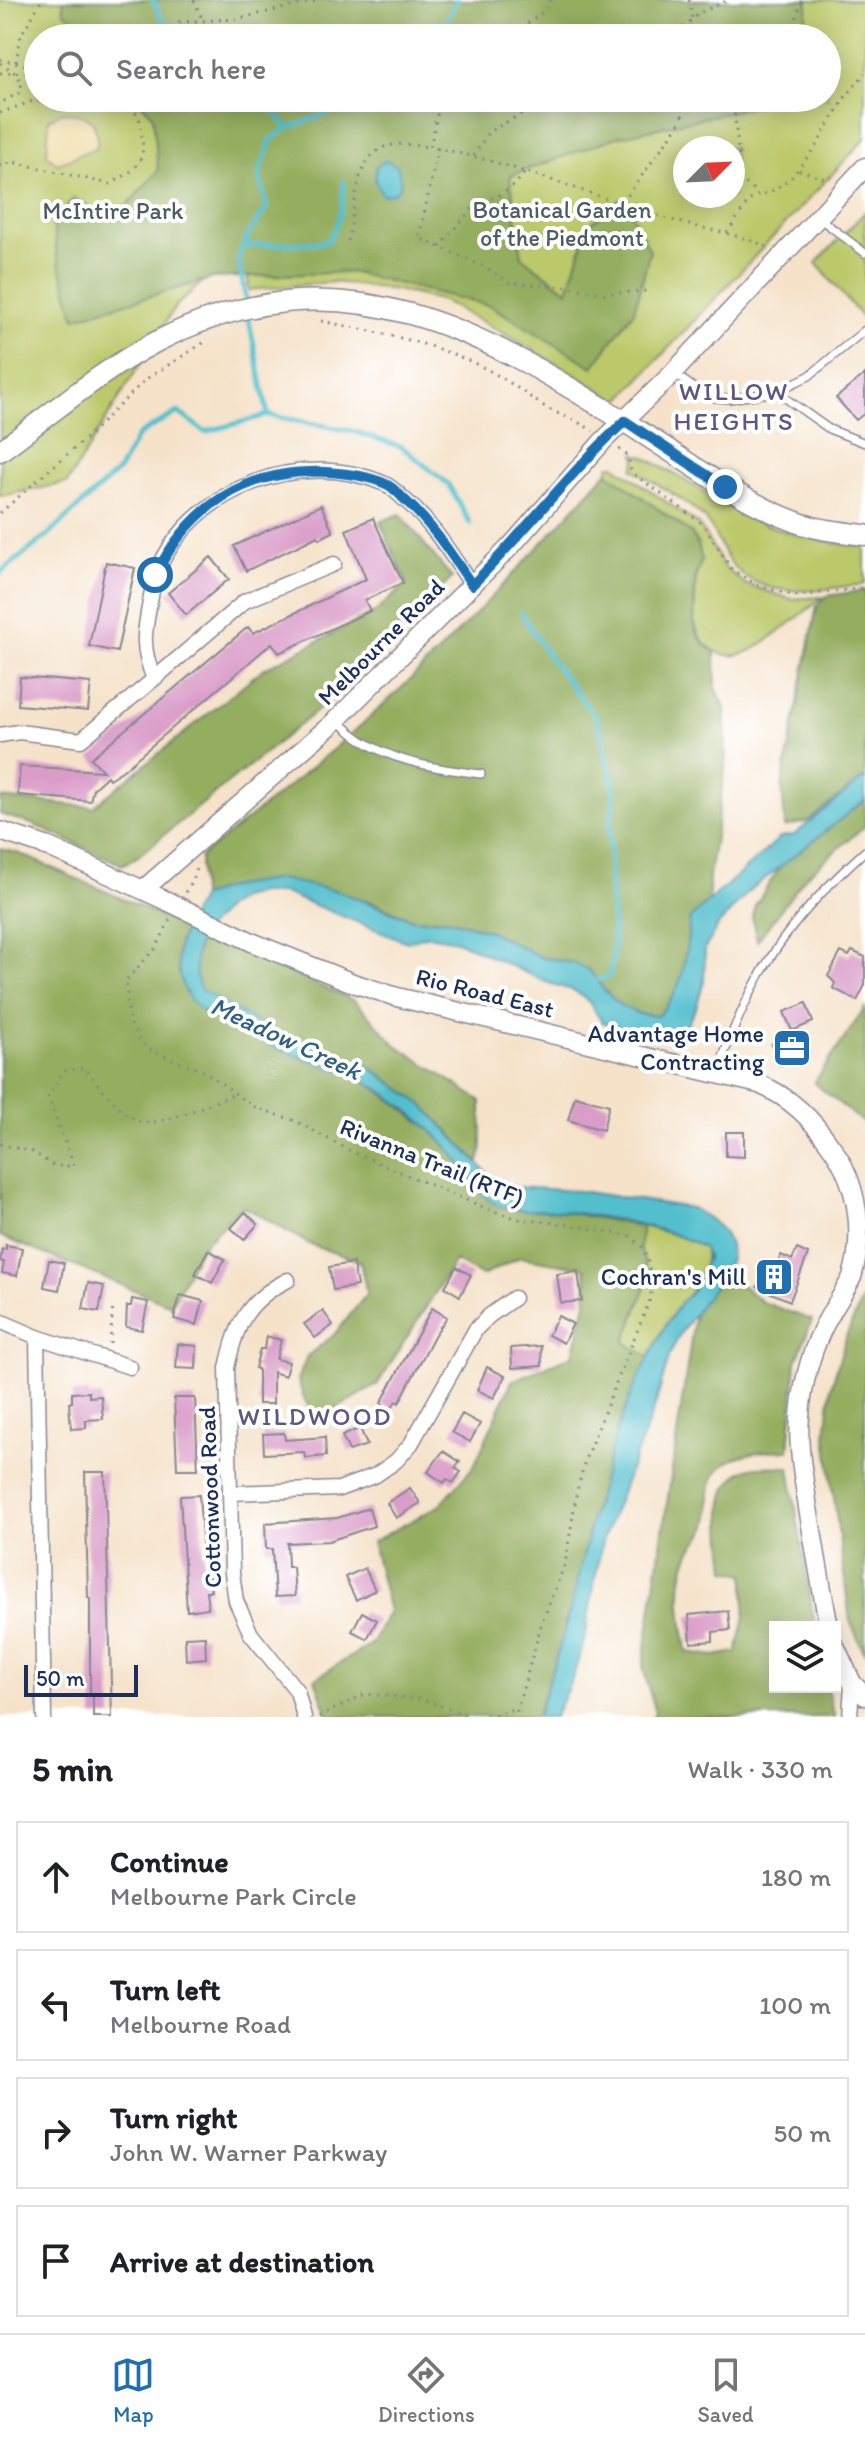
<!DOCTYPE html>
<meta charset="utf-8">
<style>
:root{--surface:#fff;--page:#f6f6f6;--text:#202124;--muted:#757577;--line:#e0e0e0;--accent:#1f6fb2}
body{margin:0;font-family:Itim,sans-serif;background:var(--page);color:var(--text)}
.controls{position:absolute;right:24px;bottom:24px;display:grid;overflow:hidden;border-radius:0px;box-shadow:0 4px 20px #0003}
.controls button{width:72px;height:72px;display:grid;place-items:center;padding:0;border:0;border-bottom:2px solid var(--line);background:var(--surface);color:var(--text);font:40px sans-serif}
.compass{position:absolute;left:673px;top:136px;width:72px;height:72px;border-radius:50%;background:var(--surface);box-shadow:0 4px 20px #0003;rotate:66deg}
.scale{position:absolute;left:24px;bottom:20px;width:114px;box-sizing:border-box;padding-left:8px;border:4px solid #1b2f5e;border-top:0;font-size:22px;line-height:28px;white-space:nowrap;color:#1b2f5e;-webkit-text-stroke:6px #fff;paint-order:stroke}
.stop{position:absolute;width:24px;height:24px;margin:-18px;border:6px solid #1f6fb2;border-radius:50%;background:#fff}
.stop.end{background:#1f6fb2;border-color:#fff;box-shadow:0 2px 8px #0008}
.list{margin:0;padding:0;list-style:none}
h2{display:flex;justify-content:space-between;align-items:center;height:104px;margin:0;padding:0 32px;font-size:34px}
h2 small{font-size:26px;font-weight:400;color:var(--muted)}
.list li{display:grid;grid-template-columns:52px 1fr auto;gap:24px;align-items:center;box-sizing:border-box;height:112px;margin:0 16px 16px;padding:0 16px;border:2px solid var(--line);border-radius:0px}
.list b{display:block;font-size:30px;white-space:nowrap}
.list p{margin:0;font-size:26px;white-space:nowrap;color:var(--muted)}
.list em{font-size:26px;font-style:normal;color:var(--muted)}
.icon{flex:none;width:44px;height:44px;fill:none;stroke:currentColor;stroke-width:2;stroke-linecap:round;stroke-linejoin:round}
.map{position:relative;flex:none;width:865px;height:1717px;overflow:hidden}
.search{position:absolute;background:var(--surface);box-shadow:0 4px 20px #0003;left:24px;right:24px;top:24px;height:88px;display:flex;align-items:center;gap:20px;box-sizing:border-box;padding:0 28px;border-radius:44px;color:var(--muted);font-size:30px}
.sheet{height:616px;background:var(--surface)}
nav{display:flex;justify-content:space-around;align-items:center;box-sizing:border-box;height:112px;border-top:2px solid var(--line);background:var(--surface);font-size:22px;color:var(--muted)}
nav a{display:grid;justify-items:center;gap:4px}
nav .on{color:var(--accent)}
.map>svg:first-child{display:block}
.green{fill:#bbc96b;stroke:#6b7c64;stroke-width:2;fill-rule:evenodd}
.forest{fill:#94ad5f;stroke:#586e5e;stroke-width:2}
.sand{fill:#eeda9e;stroke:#84847e;stroke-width:2}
.water{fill:#53bfcd;stroke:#377796;stroke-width:2}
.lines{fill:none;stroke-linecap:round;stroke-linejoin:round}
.stream{stroke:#53bfcd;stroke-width:5}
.building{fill:#da9dc9}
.service-casing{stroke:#888894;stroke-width:10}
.minor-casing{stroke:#888894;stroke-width:17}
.tertiary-casing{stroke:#888894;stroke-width:21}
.secondary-casing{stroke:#888894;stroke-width:23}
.path{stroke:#888894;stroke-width:3;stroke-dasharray:2 6;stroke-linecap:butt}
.service{stroke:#fff;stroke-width:7}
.minor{stroke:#fff;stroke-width:14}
.tertiary{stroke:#fff;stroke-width:18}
.secondary{stroke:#fff;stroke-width:20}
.tertiary-bridge-casing{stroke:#888894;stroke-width:21;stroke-linecap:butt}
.tertiary-bridge{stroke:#fff;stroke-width:18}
.route{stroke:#1f6fb2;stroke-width:10}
.labels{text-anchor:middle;stroke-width:8;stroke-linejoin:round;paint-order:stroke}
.park-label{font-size:24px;fill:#4b5d62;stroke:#fff}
.street-label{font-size:24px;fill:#1b2f5e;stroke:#fff}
.poi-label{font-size:24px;fill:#1b2f5e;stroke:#fff;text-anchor:end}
.neighbourhood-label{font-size:26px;letter-spacing:2px;fill:#5e5683;stroke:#fff}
.water-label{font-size:26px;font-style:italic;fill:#2f6185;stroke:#fff}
</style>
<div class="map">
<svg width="865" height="1717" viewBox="0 0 865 1717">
<rect width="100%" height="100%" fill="#fff"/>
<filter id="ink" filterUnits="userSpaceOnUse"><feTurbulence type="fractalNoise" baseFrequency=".0125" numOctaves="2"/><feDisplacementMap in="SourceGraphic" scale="16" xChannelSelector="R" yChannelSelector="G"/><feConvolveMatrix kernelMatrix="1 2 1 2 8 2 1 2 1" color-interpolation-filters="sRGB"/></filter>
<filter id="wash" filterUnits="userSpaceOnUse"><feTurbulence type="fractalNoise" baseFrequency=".006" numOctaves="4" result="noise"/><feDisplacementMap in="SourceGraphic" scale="32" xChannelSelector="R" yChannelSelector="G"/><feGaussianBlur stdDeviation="1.8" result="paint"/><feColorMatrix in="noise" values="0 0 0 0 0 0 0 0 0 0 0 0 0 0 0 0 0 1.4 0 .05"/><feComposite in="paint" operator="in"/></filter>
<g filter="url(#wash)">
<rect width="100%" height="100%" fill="#f5e2c9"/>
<path class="green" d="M0,0H865V139L619,401L520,342L443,301L396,290L334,282L249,290L245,254L250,238L175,307L67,483L0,496ZM38,38H827V98H38ZM685,148H733V196H685Z
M865,212V321L816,263Z
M635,454L643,456L753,520C790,535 826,543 865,547V584C821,589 763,604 730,562C720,549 716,532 705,519C686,499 656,485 633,469L636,461Z
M610,465H614L699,525L725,568L745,584L791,599L823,597C807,610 763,647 745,653C719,662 699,644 694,620L698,545L691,533L607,472Z
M641,1226L687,1238L704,1247C712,1278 677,1305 663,1329C658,1338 654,1348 650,1358L625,1343L649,1277L640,1249Z"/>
<path class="forest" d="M63,0H808L805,38H99L64,12Z
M137,98H779L744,109L617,137L510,176L522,257L568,291L588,225L624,198L650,251L634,311L593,367L491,306L351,272L213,278L75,318L57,256L53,222L74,198L114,220L158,171L153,116Z
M607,472L691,533L698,545L702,560L695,577L694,620L696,632L705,645L715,652L716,688L725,708L726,762L709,876V903L690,918C685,957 687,987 658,1016L640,1014L621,1006L604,990L590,971L574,963L540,957L490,931L447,919L414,920L370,901L228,887L201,897L200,857C265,805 331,754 392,697C468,625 537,549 607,472Z
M400,514L452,578L325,704L137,857L122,865L32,824L0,814L1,798L93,807L263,669L374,613L407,584L380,522Z
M865,590V777L808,821L785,827L782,785L817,606L828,596Z
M865,800V826L807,875L757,941L752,917L755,906L780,867Z
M0,849L18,853L187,927L179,942L178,965L215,1018L304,1058L331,1065L365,1080L431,1130L463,1165L477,1189L513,1209L560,1211L641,1226L640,1249L649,1277L625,1342L650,1358C615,1422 600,1492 583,1563C570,1615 554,1666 536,1717H329L315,1679L372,1643L389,1611L372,1542L439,1506L474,1466L512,1381L573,1355L587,1299L585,1268L520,1257L482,1276L455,1261L377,1385L317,1420L304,1399L298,1380L307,1356L334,1335L367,1294L360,1261L311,1245L243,1206L201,1247L171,1305L0,1236Z
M202,934L355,1001L396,1045L481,1101L482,1149L479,1163L423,1105L361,1061L270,1030L200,990C193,971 193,951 202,934Z
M865,1008V1124L814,1083Z
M725,1271L762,1302L812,1320L796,1362L789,1450C760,1450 713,1453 710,1492C709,1503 711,1518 706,1528C702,1538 693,1545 689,1554C675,1586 682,1619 687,1652L714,1656L737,1652L745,1617V1574L726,1570C724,1538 709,1479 751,1468C762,1465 777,1467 789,1467L815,1627H775V1687H826L835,1717H653L655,1712L643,1667L695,1313Z
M865,1293V1654L850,1621L826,1436L831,1388L847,1334Z"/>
<path class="sand" d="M63,112C90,116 98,118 97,147L58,164L47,155L49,119Z"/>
<path class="water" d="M387,160L398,167L401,184L395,193L383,195L375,181L376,166Z
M865,777V800L748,892L719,924L705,948L704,982L696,1007L685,1028L668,1036L634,1032L602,1022L589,1002L575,991L546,982L457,941L428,935L407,942L284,893H260L241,898L226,908L200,936L195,958L196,977L201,990L270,1030L361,1061L423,1105L494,1180L516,1187L579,1191L692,1208L710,1219L722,1230L730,1245L731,1256L725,1271L680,1334L670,1354L655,1406L602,1542L584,1640L573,1677L554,1717H537L569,1617L592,1516L616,1434L632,1391L663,1330L680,1303L693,1291L707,1258L704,1248C662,1225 611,1218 564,1211C540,1208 513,1215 492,1202C473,1191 464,1166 450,1150C432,1129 409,1110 386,1094C360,1076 333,1068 303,1058C279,1049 254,1038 231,1026C219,1020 204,1014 194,1004C180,989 174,960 180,941C184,926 194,911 201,897L228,887L279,879L338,891L414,920L447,919L490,931L540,957L574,963L590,971L604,990L621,1006L640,1014L658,1016C687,986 685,957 690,918L781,837L794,835Z"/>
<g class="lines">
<path class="stream" d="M153,0L163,22L194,38
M438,38L457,0
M262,98L288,128
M243,246L327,242C341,222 343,204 344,181
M247,305L238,259L249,233L267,208L259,174L271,140L288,128L331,112L354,98
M248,315L268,415
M0,573L48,535L119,470L138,435L178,412L205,432L268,415L352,431L402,447L448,484L470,523
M521,613L551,660L597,719L615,791L610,823V879L614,945L610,976L591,982"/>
</g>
<g id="blocks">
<path class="building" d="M865,374V413L856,420L836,398Z
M321,505L333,532L319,539L318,536L246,571L234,546Z
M373,518L403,583L365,600L370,611L279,653L272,643L122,771L109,779L107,776L93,789L90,801L18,795L20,766L103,771L91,758L248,627L253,633L366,579L346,530Z
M211,557L229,579L186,615L168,593Z
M106,562L135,568L117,652L89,646Z
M20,677L91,683L88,711L18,705Z
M852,951L865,957V985L857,1001L833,988L835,983L828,976L841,952L849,956Z
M806,1003L813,1022L792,1031L784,1012Z
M801,1032L809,1053L780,1065L772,1044Z
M575,1096L609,1105L603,1130L568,1120Z
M726,1132H744V1157L726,1156Z
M245,1212L258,1224L244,1240L231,1228Z
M6,1245L22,1248L17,1276L2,1273L4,1262L0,1261L2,1249H6Z
M797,1249L808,1254L790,1301L757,1287L765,1268L774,1272L781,1255L792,1260Z
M208,1250L225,1259L212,1283L195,1274Z
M49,1260L64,1263L59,1290L44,1287Z
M353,1263L357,1286L333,1290L329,1267Z
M456,1267L471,1275L460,1296L445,1287Z
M578,1271L582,1301L561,1303L557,1274Z
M88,1283L104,1286L99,1312L83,1309Z
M180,1295L203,1301L197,1325L174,1319Z
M132,1299L148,1302L142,1330L126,1327L127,1306H131Z
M432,1308L447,1317L434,1336L399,1403L396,1401L391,1409L381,1403Z
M323,1311L333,1325L315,1338L304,1324Z
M558,1316L573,1324L563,1343L548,1335Z
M266,1336L281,1340L276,1359L289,1362L285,1376L273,1372V1404H258V1369L255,1368L260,1349H264Z
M178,1344L197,1346L196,1369L176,1368Z
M541,1346L542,1366L512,1368L511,1348Z
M487,1367L505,1376L494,1398L477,1390Z
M89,1392V1397L101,1396L103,1419L86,1420V1428L71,1429L69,1403L72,1402V1393Z
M174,1398H195L198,1469H177Z
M462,1414L480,1424L470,1442L452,1432Z
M360,1428L367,1445L349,1451L342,1436Z
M284,1433L285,1440L325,1437L326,1456L305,1458L304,1452L264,1454L263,1434Z
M443,1451L460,1462L455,1468L461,1472L453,1483L447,1479L444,1483L428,1472Z
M85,1472H105L112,1717H93V1694H90V1598H88Z
M410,1488L420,1503L396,1518L387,1503Z
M199,1495L205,1577H209L211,1591H206L208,1608L187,1611L180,1496Z
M369,1508L374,1526L329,1541L287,1543L288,1567H293L295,1596L275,1597L272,1549H266L265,1523L337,1518Z
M365,1568L375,1590L356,1600L345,1577Z
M728,1611L730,1630L713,1632V1641L691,1643L689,1615Z
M362,1612L377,1620L367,1639L352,1631Z
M205,1636L206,1658L186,1660L185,1637Z"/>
</g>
</g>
<g filter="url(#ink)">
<use href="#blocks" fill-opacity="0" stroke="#888894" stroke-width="2"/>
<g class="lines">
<defs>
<path id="service" d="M819,218L865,253
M675,374L701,393L715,398L729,399L769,393L781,395L829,429L865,443
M775,392L809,376L865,330
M339,721C377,761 429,767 481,774
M718,1071C751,974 789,919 865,851"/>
<path id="minor" d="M334,564L245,601L154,679C141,648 144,633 150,602C152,592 153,581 157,572C193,487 301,448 385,484C392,487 398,494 404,499C433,524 450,553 472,585
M0,735L19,732L81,740L154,679
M288,1280C247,1300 236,1324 227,1368L232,1573L236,1601L251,1634L297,1691L304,1717
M0,1321L37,1337L130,1367
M37,1337L44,1717
M230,1493L339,1489L376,1475L396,1461L411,1444L476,1329L489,1316L514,1298
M850,1717L852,1683"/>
<path id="tertiary" d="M0,831L49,847L169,902
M144,889L333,723L511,546L603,441L673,373L865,167
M254,943L353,983L397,997L759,1084C790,1097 811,1118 831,1146C858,1183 865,1233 852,1277C843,1295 831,1311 822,1330C810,1356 802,1388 800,1417C797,1448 804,1478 808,1508C815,1548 821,1587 829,1627
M835,1646L852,1683L865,1696"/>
<path id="secondary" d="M0,451C50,415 99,372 154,343C342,245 487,333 647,436C694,466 741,501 794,521C816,530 841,532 865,535"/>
</defs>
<use href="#service" class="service-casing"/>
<use href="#minor" class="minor-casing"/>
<use href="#tertiary" class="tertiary-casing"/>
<use href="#secondary" class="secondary-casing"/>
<path class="path" d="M194,0L203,21
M689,0L692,19
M177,38L179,22L236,19L321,0
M508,38L543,12L551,0
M671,38L701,12L729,0
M784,38L792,30L802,0
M0,59L38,68
M16,62L21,35L42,0
M0,63L13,71L22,83L19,93L0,103
M0,73L38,72
M441,98L430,147C512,162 589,195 669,219C702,230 737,232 769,248
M733,98L741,180L758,193
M0,113L41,98
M438,148L419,238L485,267L510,283L569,287L606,294L647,291
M474,156L488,132L551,98
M0,166L13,162L110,184C148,164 145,156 139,116L118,98
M799,170L829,180
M623,202L679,124L690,98
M727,233L748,202L759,194L769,193L791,178L816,146L845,98L865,73
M348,241C356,211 352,151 392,145C404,143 418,146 430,147
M440,247L474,206L496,197L515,185L525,172
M321,321C381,333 444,344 497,375C515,385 531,399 549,409C564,417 579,421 593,431
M619,449L628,456L631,472L703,524L732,570L757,585L795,596L865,588
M0,513L85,439L146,379L205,342
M185,892L193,882L197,863
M170,920L156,948L126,980L129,1020L141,1043L154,1052L206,1072L252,1106L296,1121L350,1151L490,1210L519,1219L566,1224L630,1236L642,1247L647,1257L651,1280V1297L586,1457L577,1491L565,1564L542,1622L515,1717
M0,1144L33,1152L54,1166H74L48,1097L64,1071L84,1068C100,1085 117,1111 139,1121C157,1129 215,1101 235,1094
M110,1344L113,1305
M319,1717L365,1694L421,1699L472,1717L493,1715L517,1708"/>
<use href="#service" class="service"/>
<use href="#minor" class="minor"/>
<use href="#tertiary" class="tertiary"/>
<use href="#secondary" class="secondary"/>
<defs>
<path id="tertiary-bridge" d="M169,902L254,943"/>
</defs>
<use href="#tertiary-bridge" class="tertiary-bridge-casing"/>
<use href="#tertiary-bridge" class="tertiary-bridge"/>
</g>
</g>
<g class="lines" filter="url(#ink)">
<path class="route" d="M155,575C192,504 247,469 326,472C345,473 368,476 386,484C393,487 399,494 404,499C432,524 451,554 472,585C525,532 570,472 625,421L725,487"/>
</g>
<defs>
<symbol id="office-square" viewBox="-11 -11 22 22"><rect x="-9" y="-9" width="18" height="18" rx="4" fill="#1f6fb2" stroke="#fff"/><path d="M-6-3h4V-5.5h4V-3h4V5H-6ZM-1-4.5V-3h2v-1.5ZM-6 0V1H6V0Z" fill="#fff"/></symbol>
<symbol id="building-square" viewBox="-11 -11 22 22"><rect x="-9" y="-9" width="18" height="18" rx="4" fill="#1f6fb2" stroke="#fff"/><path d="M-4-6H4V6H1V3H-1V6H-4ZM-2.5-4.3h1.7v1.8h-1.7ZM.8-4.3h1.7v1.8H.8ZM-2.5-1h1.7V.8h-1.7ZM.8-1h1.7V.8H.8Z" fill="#fff"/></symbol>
</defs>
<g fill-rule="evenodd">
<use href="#office-square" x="770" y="1026" width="44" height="44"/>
<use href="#building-square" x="752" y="1255" width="44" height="44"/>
</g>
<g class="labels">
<g class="park-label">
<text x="562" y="218">Botanical Garden<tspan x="562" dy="28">of the Piedmont</tspan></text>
<text x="113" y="219">McIntire Park</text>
</g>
<g class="street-label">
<text transform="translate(381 642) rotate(-45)" y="8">Melbourne Road</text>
<text transform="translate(485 993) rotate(14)" y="8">Rio Road East</text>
<text transform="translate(432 1162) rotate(22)" y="8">Rivanna Trail (RTF)</text>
<text transform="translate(210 1497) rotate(-92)" y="8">Cottonwood Road</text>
</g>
<g class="poi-label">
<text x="764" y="1042">Advantage Home<tspan x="764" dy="28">Contracting</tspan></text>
<text x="746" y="1285">Cochran's Mill</text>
</g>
<g class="neighbourhood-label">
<text x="734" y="400">WILLOW<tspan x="734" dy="30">HEIGHTS</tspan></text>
<text x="315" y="1425">WILDWOOD</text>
</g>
<g class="water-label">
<text transform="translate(286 1038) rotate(25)" y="9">Meadow Creek</text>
</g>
</g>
</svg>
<div class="controls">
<button><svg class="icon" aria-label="layers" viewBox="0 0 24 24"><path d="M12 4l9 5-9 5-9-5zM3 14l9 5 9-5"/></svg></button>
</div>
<svg class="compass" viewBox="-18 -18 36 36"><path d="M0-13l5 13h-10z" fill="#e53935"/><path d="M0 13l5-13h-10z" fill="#757577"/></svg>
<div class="scale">50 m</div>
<div class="stop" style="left:155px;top:575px"></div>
<div class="stop end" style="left:725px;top:487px"></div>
<div class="search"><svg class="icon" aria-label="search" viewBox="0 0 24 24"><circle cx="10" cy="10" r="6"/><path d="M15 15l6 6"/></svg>Search here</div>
</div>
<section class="sheet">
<h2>5 min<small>Walk · 330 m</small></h2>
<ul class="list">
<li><svg class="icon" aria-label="ahead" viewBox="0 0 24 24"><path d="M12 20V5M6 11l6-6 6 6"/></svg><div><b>Continue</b><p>Melbourne Park Circle</p></div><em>180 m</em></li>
<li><svg class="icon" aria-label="left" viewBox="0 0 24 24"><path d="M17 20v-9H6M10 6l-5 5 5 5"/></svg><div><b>Turn left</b><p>Melbourne Road</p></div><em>100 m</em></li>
<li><svg class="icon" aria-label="right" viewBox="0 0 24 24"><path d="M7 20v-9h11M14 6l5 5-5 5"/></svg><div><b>Turn right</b><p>John W. Warner Parkway</p></div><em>50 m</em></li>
<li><svg class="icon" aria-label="arrive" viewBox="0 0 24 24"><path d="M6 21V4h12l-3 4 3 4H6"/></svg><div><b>Arrive at destination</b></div></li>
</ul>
</section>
<nav>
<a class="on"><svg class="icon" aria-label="map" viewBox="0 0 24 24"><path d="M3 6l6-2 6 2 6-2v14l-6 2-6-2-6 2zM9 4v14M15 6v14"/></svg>Map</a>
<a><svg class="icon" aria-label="directions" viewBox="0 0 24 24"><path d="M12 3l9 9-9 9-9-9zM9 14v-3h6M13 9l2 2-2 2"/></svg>Directions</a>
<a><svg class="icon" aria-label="saved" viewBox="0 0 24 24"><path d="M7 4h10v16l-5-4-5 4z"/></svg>Saved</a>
</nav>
